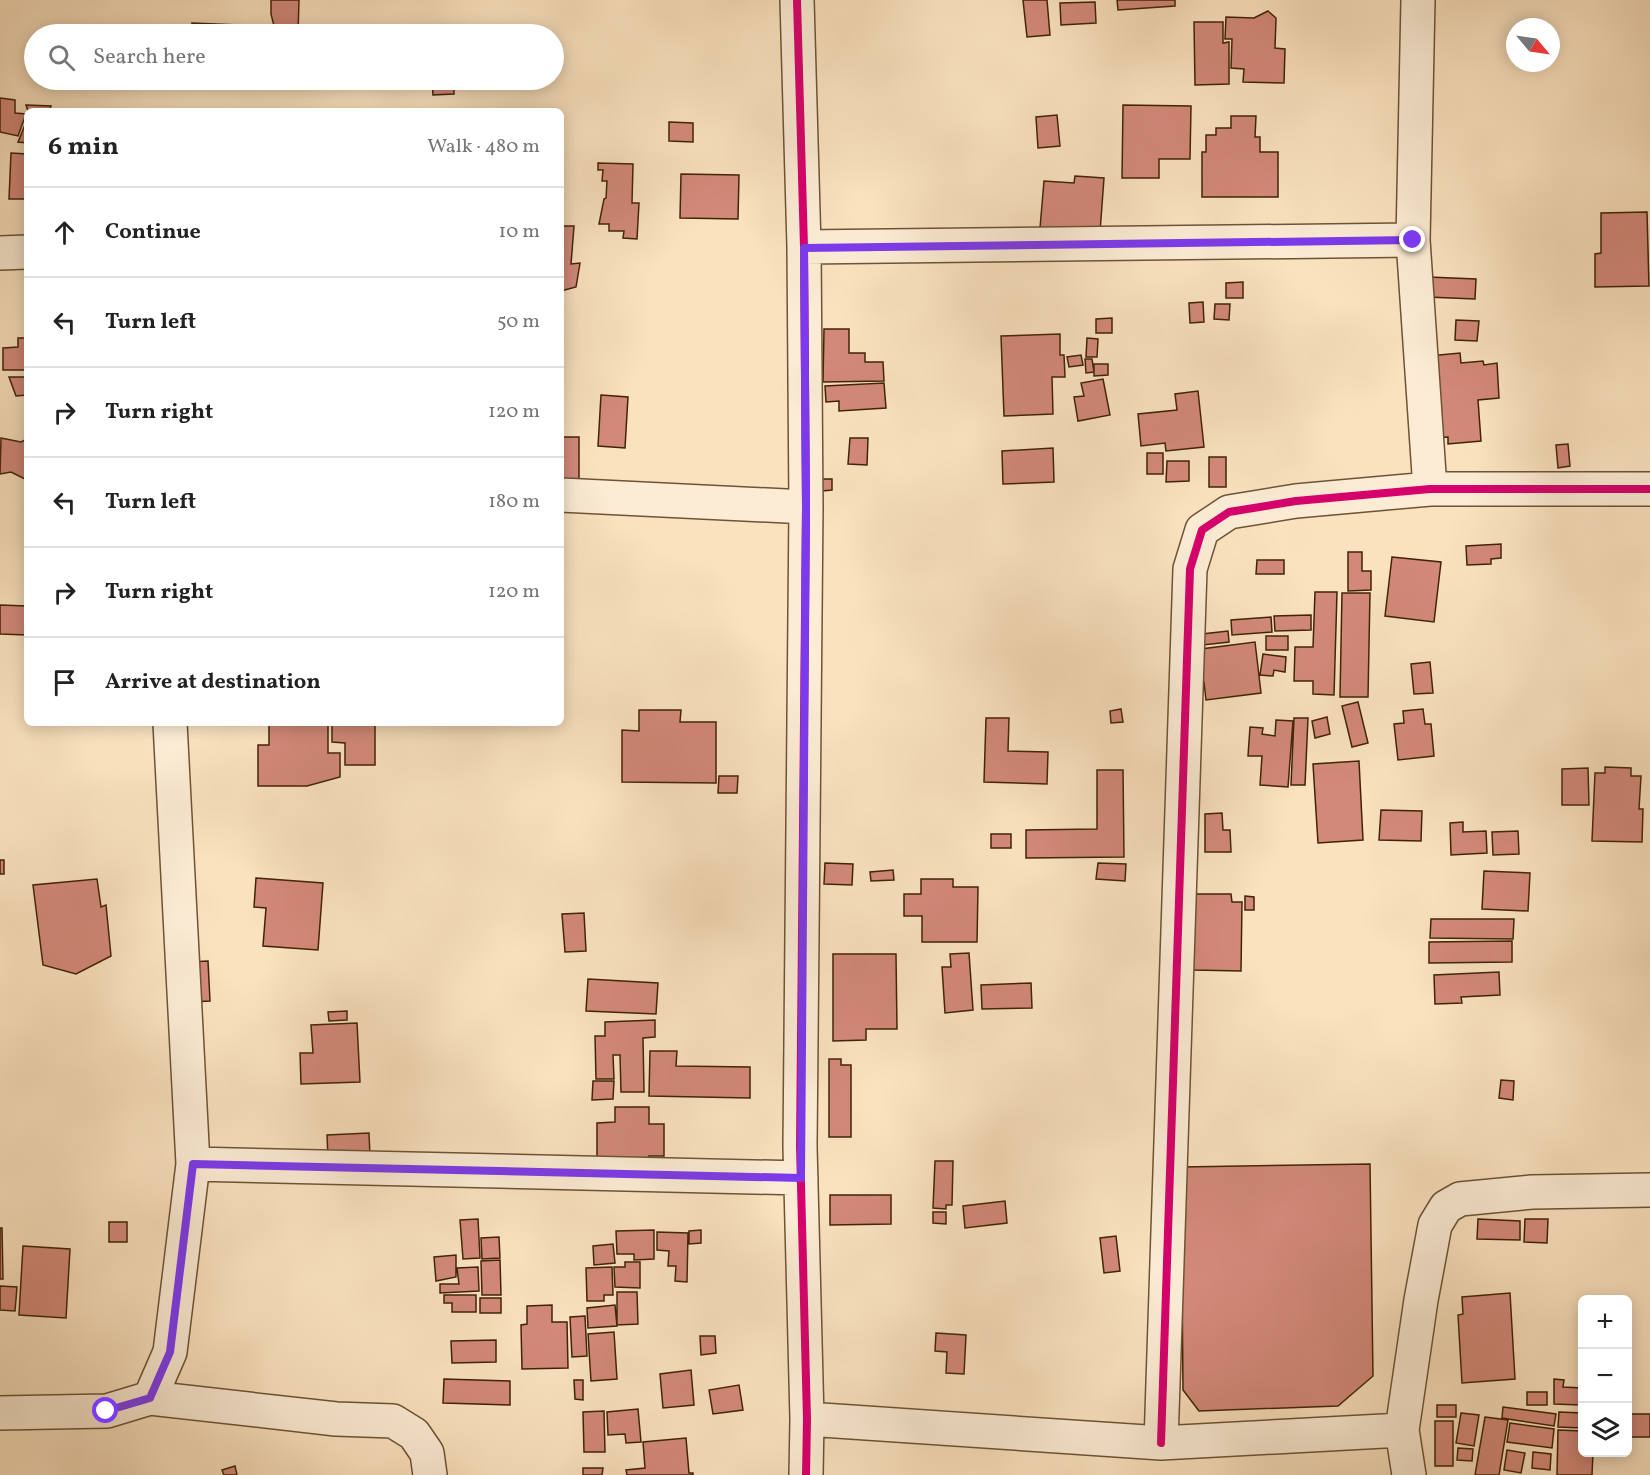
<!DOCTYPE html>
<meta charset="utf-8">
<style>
:root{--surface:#fff;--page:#f6f6f6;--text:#222;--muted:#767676;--line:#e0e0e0}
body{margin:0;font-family:Vollkorn,serif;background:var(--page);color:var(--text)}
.controls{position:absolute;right:18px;bottom:18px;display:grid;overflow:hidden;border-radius:9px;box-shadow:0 3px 15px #0003}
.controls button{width:54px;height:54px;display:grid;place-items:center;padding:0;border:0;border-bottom:2px solid var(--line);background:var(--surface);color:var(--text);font:30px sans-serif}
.compass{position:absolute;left:1506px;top:18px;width:54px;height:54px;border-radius:50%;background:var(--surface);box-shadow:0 3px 15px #0003;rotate:119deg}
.stop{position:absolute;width:18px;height:18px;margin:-14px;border:4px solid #7c3aed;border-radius:50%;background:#fff}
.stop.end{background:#7c3aed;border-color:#fff;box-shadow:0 2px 6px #0008}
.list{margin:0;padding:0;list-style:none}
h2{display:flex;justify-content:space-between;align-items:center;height:78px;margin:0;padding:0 24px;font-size:26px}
h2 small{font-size:20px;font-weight:400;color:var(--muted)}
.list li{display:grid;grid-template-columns:39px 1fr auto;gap:18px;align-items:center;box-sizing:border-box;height:90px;padding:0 24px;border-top:2px solid var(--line)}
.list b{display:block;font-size:22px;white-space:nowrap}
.list em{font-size:20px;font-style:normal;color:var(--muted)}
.icon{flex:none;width:33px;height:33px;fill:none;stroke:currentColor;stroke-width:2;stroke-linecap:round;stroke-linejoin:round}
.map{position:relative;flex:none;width:1650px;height:1475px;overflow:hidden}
.search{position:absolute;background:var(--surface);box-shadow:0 3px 15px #0003;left:24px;top:24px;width:540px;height:66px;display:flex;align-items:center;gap:15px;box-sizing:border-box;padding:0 21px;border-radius:33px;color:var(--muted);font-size:22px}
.panel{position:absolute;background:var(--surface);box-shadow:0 3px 15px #0003;left:24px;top:108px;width:540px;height:618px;border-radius:9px}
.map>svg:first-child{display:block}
.building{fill:#d3897a;stroke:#402307;stroke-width:1.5}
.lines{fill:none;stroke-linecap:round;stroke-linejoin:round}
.street-casing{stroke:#6e5335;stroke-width:36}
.street{stroke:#fcecd5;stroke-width:33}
.cycleway-casing{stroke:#fcecd5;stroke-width:11}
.cycleway{stroke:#d6006c;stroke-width:8}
.route{stroke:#7c3aed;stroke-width:8}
</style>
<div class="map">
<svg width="1650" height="1475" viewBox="0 0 1650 1475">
<rect width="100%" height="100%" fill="#fae2bf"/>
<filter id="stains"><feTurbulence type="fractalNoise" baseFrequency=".00333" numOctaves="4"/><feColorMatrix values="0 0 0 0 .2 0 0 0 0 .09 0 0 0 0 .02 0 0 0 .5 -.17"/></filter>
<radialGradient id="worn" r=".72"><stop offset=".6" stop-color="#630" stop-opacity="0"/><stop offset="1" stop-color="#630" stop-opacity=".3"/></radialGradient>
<path class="building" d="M271,0H299L298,34H276L271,14Z
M1023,0H1047L1050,35L1027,37Z
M1117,0H1175V6L1118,10Z
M1095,2L1096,23L1061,25L1060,3Z
M1268,11L1276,18L1275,48L1285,49L1284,83L1243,82L1244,69L1231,68L1232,39H1225L1226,17L1254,18Z
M1194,22H1223V43L1229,42V84L1195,85Z
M192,23L239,25L238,34H192Z
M432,80H454V94L433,95Z
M0,98L15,100V113L26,114L18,136L0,132Z
M26,105L51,106L49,111H28Z
M1123,105L1191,106L1190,159H1159V178H1122Z
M1057,115L1060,146L1038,148L1036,117Z
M1231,116H1256L1255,137H1260V152H1278V197H1202V152H1206V135H1216V128H1231Z
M27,120V143L18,142Z
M669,122L693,123V142L669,141Z
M11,153L27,154V199H9Z
M598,163L633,164L632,203H639L637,239L623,238L624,231H609V224H599L604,199L606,198L607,181H602L603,170H598Z
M681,174L739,175L738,219L680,218Z
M1075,176L1104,178L1100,232L1040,228L1044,181L1074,183Z
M1647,212L1649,286L1595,287V254L1601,253V213Z
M561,226H574L571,264L580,263L576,287L561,291Z
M1428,277L1476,279L1475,299L1427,297Z
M1243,282V298H1226V283Z
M1203,302L1204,322L1190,323L1189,303Z
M1215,304H1230L1229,320L1214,319Z
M1112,318V333H1096V319Z
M1456,320L1479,321L1477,341L1455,340Z
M824,329H849V353H865V362H883L884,381L823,382Z
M1060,334V355H1064L1065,377H1052L1053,414L1004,416L1001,336Z
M18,338H27V370H3V348L18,347Z
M1087,338L1098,339L1097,357H1086Z
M1460,353L1461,363L1483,361L1484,365L1497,363L1499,398L1478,400L1481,441L1448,444V437L1438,438L1429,356Z
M1081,355L1083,365L1069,367L1067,357Z
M1085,359H1092L1094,372L1086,373Z
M1094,364H1108V375L1094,376Z
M9,377H27V395L16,396Z
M1103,379L1110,415L1078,421L1074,397L1084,396L1081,383Z
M884,383L886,408L839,411V401L826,402L825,386Z
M1198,391L1204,447L1166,451L1165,443L1141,446L1138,414L1177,410L1175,394Z
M601,395L628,397L625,448L598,446Z
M561,437H579V479H561Z
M1,438L21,442L27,439V480L11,472L0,474Z
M850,438H868L867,465L848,464Z
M1568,444L1570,466L1558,468L1556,445Z
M1053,448L1054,482L1003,484L1002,451Z
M1147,453H1163V474H1147Z
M1209,457H1226V487H1209Z
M1167,461H1189V481L1166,482Z
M821,479H832V490L822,491Z
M1501,544V558L1491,559V564L1467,565L1466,546Z
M1348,552H1362V571H1371V590L1348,591Z
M1392,557L1441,562L1434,622L1385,616Z
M1257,560H1284V574H1256Z
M1315,592H1337L1334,695L1313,694V681H1294L1295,647H1313Z
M1342,593H1370L1368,697H1340Z
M0,605L27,606V635L0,634Z
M1311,615V630L1275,631L1274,616Z
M1271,617L1272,632L1232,635L1231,620Z
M1228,631L1229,642L1203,645L1202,634Z
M1266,636H1288V650H1266Z
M1255,642L1261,693L1206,700L1204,682L1195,683L1194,673L1203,672L1201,649Z
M1263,654L1286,657L1285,672L1274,670L1273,676L1260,675Z
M1430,662L1433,693L1414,694L1411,664Z
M1358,702L1368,743L1352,747L1342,706Z
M1121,709L1123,722L1111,723L1110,711Z
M1423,709L1425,724H1431L1434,756L1398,760L1394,724L1404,723L1403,711Z
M639,710H681L680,722H716V783L622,782V730L639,731Z
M1327,717L1330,734L1315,738L1312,721Z
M986,718H1009L1008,751L1048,752L1047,784L984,782Z
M1294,718H1308L1305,785H1291Z
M1276,720L1293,721L1288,787L1260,785L1262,756H1248L1250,727L1263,728L1262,734L1275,736Z
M269,723H328V753H340V777L307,786H258V745H269Z
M332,723H375V765H345V743L332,742Z
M1359,761L1363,840L1318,843L1313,764Z
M1605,767L1631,768V776H1641L1639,809H1643L1642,842L1592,841L1595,773H1605Z
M1588,768L1589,805H1562V769Z
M1097,770H1123L1124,857L1026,858V830L1097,829Z
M719,776H738L737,793H718Z
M1381,810L1422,811L1421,841L1379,840Z
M1222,813L1223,830H1230L1231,852H1205V814Z
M1463,822V832L1486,831L1487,853L1451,855L1450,823Z
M1518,831L1519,854L1493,855L1492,832Z
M991,834H1011V848H991Z
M0,860H4V874H0Z
M825,863L853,864L852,885L824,884Z
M1098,863L1126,864L1125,881L1096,879Z
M893,870L894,880L871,881L870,872Z
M1484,871L1530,873L1528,911L1482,909Z
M256,878L323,883L318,950L263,946L266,908L254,907Z
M97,879L101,907L106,905L111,956L76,974L43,965L33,885Z
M921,879H953V887H978L977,942H922V916H904V894H921Z
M1194,894H1231L1232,902H1242L1241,971L1193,970Z
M1245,896L1254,897V910H1245Z
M584,913L586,951L565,952L562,914Z
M1431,919H1514L1513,939L1430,938Z
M1512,941V962L1429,963V942Z
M969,953L973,1010L945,1013L942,967H951L950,954Z
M833,954H896L897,1029H866V1040L833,1041Z
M208,961L210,1001L190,1002L189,962Z
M1499,972L1500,995L1461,997L1462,1003L1435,1004L1434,975Z
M588,979L658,983L656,1014L586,1011Z
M1031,983L1032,1008L982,1009L981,985Z
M347,1011V1020L329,1021L328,1012Z
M655,1020V1037L643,1038L644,1092H621L620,1055H613L614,1079H596L595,1036H605V1022Z
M357,1023L360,1082L301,1084L300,1053H313L311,1025Z
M650,1051H677L676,1066L750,1067V1098L649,1096Z
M829,1059H841V1065H851V1137H829Z
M1501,1080L1514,1081L1513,1100L1499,1098Z
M593,1081H614L613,1099L592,1100Z
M615,1107H649V1124H664V1156H649V1166L597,1159V1123L615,1122Z
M369,1133L370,1156L328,1158L327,1135Z
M935,1161H953L952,1205H946V1209L933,1208Z
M1370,1164L1373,1376L1338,1406L1199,1411L1183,1390L1181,1167Z
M830,1195H891V1224L830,1225Z
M1005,1201L1007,1223L965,1228L963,1206Z
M933,1212H946V1224L933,1223Z
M478,1219L480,1258L463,1259L460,1220Z
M1478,1219L1520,1221V1240L1477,1239Z
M1525,1219H1548L1547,1243L1524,1242Z
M109,1222H127V1242H109Z
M0,1228H2L3,1279H0Z
M654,1230V1259L634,1260V1254H617L616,1231Z
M701,1230V1243L689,1244V1231Z
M657,1232L688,1233L687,1282L675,1281L676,1266H668L669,1251L657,1250Z
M1116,1236L1120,1271L1104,1273L1100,1238Z
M499,1237L500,1258L482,1259L481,1238Z
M613,1244L615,1263L594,1265L593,1246Z
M23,1246L70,1249L66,1318L19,1315Z
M456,1255V1277L436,1281L434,1257Z
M500,1260L501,1295H482L481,1261Z
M625,1262H640V1288L615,1287L614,1267H625Z
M478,1267L479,1291L440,1293V1284H459L457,1268Z
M612,1267L613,1295H604V1301H587L586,1268Z
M0,1286L17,1287L15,1311L0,1310Z
M617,1292H637L638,1324L617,1325Z
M1510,1293L1515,1379L1462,1383L1458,1315L1463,1314L1462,1297Z
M444,1295H476V1312H452V1303H444Z
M480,1298H501V1313H480Z
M552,1305V1322H567L568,1368L522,1369L521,1325L527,1324V1306Z
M615,1305L617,1326L588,1328L587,1308Z
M585,1316L587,1356L572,1357L570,1317Z
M614,1332L617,1379L591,1381L588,1334Z
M936,1333L966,1335L964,1374L946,1373L947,1352L935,1351Z
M700,1336H715L716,1353L701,1355Z
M496,1340V1362L452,1363L451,1341Z
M691,1370L694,1405L663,1408L660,1374Z
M444,1379L510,1381V1405L443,1403Z
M1554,1379L1564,1380L1563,1387L1582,1388V1405L1554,1404Z
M574,1380H583V1400L575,1399Z
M739,1385L743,1410L713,1414L709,1390Z
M1527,1392H1547V1405H1527Z
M1437,1405H1456V1417H1437Z
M1503,1407L1556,1414L1554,1426L1502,1418Z
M638,1409L641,1442L626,1443L625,1434L608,1435L607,1412Z
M604,1411L605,1452H584L583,1412Z
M1559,1412L1582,1413V1428L1558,1427Z
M1461,1413L1479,1415L1474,1446L1456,1443Z
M1630,1414H1650V1437H1630Z
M1485,1417L1508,1420L1499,1475H1475Z
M1435,1421H1453V1466H1435Z
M1510,1423L1554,1429L1552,1448L1507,1442Z
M1558,1430L1582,1431V1452H1593L1592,1475H1557Z
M686,1438L689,1473H693V1475H627L626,1470L645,1468L643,1442Z
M1458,1448L1473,1449L1472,1461L1457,1460Z
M1507,1450L1525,1453L1521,1473L1504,1470Z
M1533,1452L1551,1454L1550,1470L1532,1468Z
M235,1466L237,1475H224L222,1470Z
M583,1468H603L602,1475H583Z"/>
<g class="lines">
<defs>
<path id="street" d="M797,0L804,247L806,507L800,1146L807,1419L806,1475
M1418,0L1413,240L1430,489
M804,247L1413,240
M0,253L27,252
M561,495L806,507
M193,1164L801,1178
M150,1398L336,1419L393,1421L414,1434L427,1453L430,1475
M0,1413L107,1411L150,1398L170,1352L193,1164L170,723
M807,1419L1161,1443L1402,1430L1409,1475
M1402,1430L1421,1300L1435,1225L1446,1207L1460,1199L1532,1192L1650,1190
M1161,1443L1190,569L1202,530L1229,512L1296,501L1430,489H1650"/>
</defs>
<use href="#street" class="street-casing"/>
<use href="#street" class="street"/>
<defs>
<path id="cycleway" d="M797,0L804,247L806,507L800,1146L807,1419L806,1475
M1161,1443L1190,569L1202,530L1229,512L1296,501L1430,489H1650"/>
</defs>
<use href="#cycleway" class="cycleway-casing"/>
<use href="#cycleway" class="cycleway"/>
</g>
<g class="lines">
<path class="route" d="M106,1411L150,1398L170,1352L193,1164L801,1178L806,507L804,248L1413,240"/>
</g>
<rect width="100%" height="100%" filter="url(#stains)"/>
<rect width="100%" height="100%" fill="url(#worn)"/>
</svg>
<div class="controls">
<button>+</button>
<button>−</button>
<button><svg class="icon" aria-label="layers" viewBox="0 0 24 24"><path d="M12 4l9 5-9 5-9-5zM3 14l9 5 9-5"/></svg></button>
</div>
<svg class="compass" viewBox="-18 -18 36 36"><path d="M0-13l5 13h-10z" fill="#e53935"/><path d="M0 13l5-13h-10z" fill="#767676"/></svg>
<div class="stop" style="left:106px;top:1411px"></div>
<div class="stop end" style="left:1413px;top:240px"></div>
<div class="search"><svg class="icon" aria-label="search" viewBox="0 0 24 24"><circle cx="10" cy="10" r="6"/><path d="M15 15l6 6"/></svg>Search here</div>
<section class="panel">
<h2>6 min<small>Walk · 480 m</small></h2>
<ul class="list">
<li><svg class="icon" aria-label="ahead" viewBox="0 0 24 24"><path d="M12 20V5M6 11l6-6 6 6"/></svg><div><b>Continue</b></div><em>10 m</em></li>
<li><svg class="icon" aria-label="left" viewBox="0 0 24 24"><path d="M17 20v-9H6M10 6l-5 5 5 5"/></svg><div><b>Turn left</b></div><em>50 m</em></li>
<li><svg class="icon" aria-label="right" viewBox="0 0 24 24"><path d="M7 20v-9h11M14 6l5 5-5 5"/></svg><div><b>Turn right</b></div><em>120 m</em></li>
<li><svg class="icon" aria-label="left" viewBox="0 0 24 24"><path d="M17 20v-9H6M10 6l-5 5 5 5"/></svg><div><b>Turn left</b></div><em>180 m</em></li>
<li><svg class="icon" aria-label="right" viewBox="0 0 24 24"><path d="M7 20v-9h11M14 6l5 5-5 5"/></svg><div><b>Turn right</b></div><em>120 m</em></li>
<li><svg class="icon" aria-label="arrive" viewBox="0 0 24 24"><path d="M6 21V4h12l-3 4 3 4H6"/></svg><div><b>Arrive at destination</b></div></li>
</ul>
</section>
</div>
